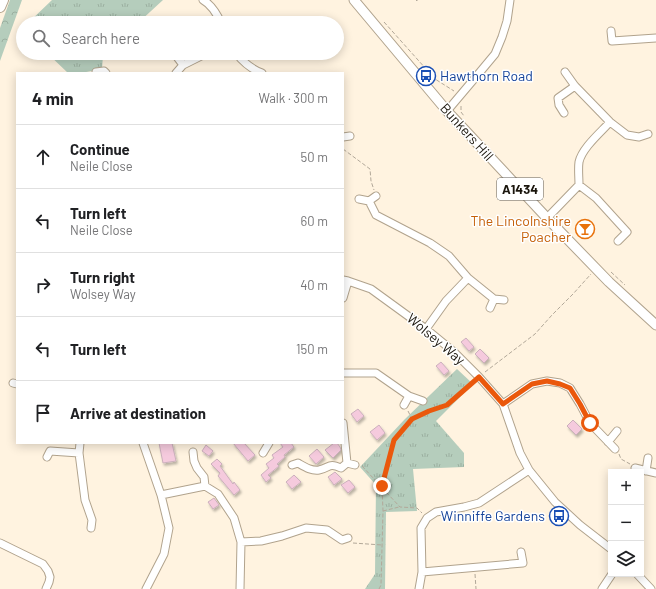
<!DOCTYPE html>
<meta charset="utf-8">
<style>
:root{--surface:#fff;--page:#f6f6f6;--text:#202124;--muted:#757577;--line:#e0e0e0}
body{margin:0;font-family:Barlow,sans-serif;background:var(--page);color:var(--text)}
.controls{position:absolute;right:12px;bottom:12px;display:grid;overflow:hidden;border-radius:0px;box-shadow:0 2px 10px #0003}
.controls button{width:36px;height:36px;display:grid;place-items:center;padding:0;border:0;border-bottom:1px solid var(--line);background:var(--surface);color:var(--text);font:20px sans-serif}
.stop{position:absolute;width:12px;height:12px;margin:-9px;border:3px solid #ea580c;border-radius:50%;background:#fff}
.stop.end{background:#ea580c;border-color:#fff;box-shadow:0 1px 4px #0008}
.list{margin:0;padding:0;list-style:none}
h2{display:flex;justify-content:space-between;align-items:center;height:52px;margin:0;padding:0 16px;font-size:17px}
h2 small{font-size:13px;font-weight:400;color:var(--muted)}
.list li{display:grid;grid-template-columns:26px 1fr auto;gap:12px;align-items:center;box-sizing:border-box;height:64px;padding:0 16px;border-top:1px solid var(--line)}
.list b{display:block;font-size:15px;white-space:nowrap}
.list p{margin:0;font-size:13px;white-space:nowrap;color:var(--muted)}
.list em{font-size:13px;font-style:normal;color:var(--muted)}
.icon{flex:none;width:22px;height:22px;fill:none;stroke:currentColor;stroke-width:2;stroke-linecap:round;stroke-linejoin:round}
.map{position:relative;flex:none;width:656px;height:589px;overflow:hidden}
.search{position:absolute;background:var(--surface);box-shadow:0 2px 10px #0003;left:16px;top:16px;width:328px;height:44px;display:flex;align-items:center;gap:10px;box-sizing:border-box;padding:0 14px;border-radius:22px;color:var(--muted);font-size:15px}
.panel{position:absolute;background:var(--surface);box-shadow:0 2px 10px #0003;left:16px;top:72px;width:328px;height:372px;border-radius:0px}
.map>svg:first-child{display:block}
.grass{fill:url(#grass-tufts)}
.forest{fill:url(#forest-crowns)}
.building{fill:#f5cadd;stroke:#cbb0bc;filter:url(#shadow)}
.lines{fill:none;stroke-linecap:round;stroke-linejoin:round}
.minor-casing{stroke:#b1a38d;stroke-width:9}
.major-casing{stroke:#b1a38d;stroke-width:11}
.highway-casing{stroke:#b1a38d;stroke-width:12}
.path{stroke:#b2a899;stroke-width:1;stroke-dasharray:4 2;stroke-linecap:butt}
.minor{stroke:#fff;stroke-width:7}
.major{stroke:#fff;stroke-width:9}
.highway{stroke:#fff;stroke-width:10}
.route{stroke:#ea580c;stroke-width:5}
.labels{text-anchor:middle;stroke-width:3;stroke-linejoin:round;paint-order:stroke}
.shield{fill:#fff;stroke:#5f5b55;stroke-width:1}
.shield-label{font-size:13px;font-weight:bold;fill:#1a150c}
.transit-label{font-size:14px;fill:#164399;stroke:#fff;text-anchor:start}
.street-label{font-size:14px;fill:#1a150c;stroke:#fff}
.food-label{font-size:14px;fill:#c56008;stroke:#fff;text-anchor:end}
</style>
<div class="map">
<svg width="656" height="589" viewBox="0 0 656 589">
<defs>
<pattern id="grass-tufts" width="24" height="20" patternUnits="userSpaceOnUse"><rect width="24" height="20" fill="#b5cdbc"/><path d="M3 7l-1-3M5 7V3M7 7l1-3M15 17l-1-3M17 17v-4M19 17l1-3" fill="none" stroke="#9bafa0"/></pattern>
<pattern id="forest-crowns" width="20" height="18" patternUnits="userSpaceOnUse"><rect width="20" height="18" fill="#b5cdbc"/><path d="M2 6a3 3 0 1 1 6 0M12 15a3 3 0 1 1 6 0" fill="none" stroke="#9bafa0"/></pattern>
<filter id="shadow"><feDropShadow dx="1.5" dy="2.5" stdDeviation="1" flood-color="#0004"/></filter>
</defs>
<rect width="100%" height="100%" fill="#fff3e0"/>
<path class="grass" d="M52,0H163L138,23H28Z
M47,53H105L103,55L102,69L81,73H68Z
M457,369L473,384L436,421L464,453V467L413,469L417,511L386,512L385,589H365L375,574L376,485L360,467L405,419Z"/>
<path class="forest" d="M10,0H22L0,61V28Z"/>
<path class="building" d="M466,338L474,347L469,351L461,342Z
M480,349L489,358L484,363L475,354Z
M441,362L449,371L444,375L436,366Z
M358,409L364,416L357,422L351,414Z
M573,420L582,429L576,435L567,426Z
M379,425L385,433L377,440L370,432Z
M159,443H172L176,461L163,463Z
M233,443H244L255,455L248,461Z
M280,443H291L294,447L284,455L285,457L277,464L279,466L268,475L271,478L266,482L261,475L269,468L266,464L274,458L272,455L283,447Z
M334,443H337L340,447L341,450L333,458L325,450Z
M206,445L213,451L209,456L202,451Z
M317,449L324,457L316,464L309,456Z
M217,459L222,464L220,466L233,484L234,482L240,490L234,495L218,476L220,473L211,464Z
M335,472L342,479L334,485L328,477Z
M294,475L301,482L292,489L286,482Z
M349,480L355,487L348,493L341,485Z
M214,498L219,505L213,509L208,502Z"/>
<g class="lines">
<defs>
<path id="minor" d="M203,0C212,5 217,14 221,23
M611,31L612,41L656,38
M174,53L183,65
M236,53C243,62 251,69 262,73
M96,72L104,71L106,73
M565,72L575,86L610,122L627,135L639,137L648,134
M176,73L183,65L207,53
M447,111L480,72L495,54L502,37L507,21L510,0
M564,113L559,105L558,98L575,86
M343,137L350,136
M579,185L596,198L627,232L618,241
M376,196L369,201L376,215L430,243L449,256L468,278L446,301L426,329
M359,199L369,201
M547,218L579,185C579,177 578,169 579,162C582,148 601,132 610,122
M468,278L494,299L504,300
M343,280L348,281L371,289L426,329L454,352L479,377L503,404L520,453L529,470L555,502L580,525L611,549
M343,298L348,281
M490,308L494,299
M343,373H376L409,396L423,401
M13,383L17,384
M503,404L532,384L547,381L560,383L570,388L580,404L590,423L615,449
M404,405L409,396
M343,423L347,463L355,465
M608,442L617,431
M80,443L79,453L85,500L92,520L91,528
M143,443L161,495L169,528L164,554L146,589
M193,452L194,461L197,468L204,477L205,486
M263,453L269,443
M47,457L50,451L79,453
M292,465L298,463C305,467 311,471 319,470C330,468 328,462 341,468L347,463
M635,468L656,473
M646,471L648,458
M161,495L205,486L218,494L234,518L241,542L240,589
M241,542L261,541L282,536L306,528L327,530L342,540L348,538
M0,543L43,564L48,571L50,577L49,582L46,589
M422,572L523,563L521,552
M637,574L651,589
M419,589L422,572L421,528L427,518L436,512L464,507L479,503L529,470
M602,589L612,574"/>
<path id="major" d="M354,0L447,111L547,218L609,282L656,325"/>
<path id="highway" d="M0,7L3,0"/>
</defs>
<use href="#minor" class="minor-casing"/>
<use href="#major" class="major-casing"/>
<use href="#highway" class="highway-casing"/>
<path class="path" d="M416,0L417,1V0
M384,22L435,79L454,91
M461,106V112L464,116
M343,149L370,169L371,181L374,190
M611,272L625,285
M485,372L535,334L552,315L573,294L591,274
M408,411L412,419
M619,454L621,459L630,464
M362,466L400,507L417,508L422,513
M383,511L399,507
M353,543L382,545
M475,574L476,589
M379,589L381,585L383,511L382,486L394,440L413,419L429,411L447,405L473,382"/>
<use href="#minor" class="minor"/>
<use href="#major" class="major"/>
<use href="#highway" class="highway"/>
</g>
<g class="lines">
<path class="route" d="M382,486L394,440L412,419L429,411L447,405L479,377L503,404L532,384L547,381L560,384L570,388L580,404L590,423"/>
</g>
<defs>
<symbol id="bus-ring" viewBox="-11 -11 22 22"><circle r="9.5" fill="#fff" stroke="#1a4fb4" stroke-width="1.5"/><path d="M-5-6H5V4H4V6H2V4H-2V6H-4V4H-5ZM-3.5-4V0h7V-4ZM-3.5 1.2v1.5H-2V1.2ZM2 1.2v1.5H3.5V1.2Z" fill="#1a4fb4"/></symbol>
<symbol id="bar-ring" viewBox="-11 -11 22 22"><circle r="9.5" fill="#fff" stroke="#e8710a" stroke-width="1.5"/><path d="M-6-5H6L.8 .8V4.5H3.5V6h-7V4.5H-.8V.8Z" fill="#e8710a"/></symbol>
</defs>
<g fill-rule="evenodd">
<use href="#bus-ring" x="415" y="65" width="22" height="22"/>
<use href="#bar-ring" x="574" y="218" width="22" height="22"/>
<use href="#bus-ring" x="548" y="505" width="22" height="22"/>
</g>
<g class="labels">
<rect class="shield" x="497" y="178" width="46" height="22" rx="3"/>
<g class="shield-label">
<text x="520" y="194">A1434</text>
</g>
<g class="transit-label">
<text x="440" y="81">Hawthorn Road</text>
<text x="545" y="521" text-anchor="end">Winniffe Gardens</text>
</g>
<g class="street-label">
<text transform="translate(467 132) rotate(48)" y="5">Bunkers Hill</text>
<text transform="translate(436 339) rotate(40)" y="5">Wolsey Way</text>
</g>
<g class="food-label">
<text x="571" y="226">The Lincolnshire<tspan x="571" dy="16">Poacher</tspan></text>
</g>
</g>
</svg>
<div class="controls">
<button>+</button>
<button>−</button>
<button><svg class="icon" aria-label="layers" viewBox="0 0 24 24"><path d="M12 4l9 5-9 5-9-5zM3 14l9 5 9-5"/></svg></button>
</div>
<div class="stop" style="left:590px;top:423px"></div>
<div class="stop end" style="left:382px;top:486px"></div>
<div class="search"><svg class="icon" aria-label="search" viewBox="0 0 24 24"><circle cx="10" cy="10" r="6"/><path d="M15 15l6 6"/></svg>Search here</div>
<section class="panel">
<h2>4 min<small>Walk · 300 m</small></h2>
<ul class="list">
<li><svg class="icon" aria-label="ahead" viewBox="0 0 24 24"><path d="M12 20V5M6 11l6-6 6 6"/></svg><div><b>Continue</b><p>Neile Close</p></div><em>50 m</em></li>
<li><svg class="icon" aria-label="left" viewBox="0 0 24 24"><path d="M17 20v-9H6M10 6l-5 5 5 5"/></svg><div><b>Turn left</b><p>Neile Close</p></div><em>60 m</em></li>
<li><svg class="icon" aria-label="right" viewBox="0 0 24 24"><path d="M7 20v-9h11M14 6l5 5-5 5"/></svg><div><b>Turn right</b><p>Wolsey Way</p></div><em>40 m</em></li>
<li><svg class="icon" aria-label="left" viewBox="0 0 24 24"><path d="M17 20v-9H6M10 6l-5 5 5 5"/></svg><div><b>Turn left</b></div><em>150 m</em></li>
<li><svg class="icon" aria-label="arrive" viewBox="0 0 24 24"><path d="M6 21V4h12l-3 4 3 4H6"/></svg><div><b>Arrive at destination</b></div></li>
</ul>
</section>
</div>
